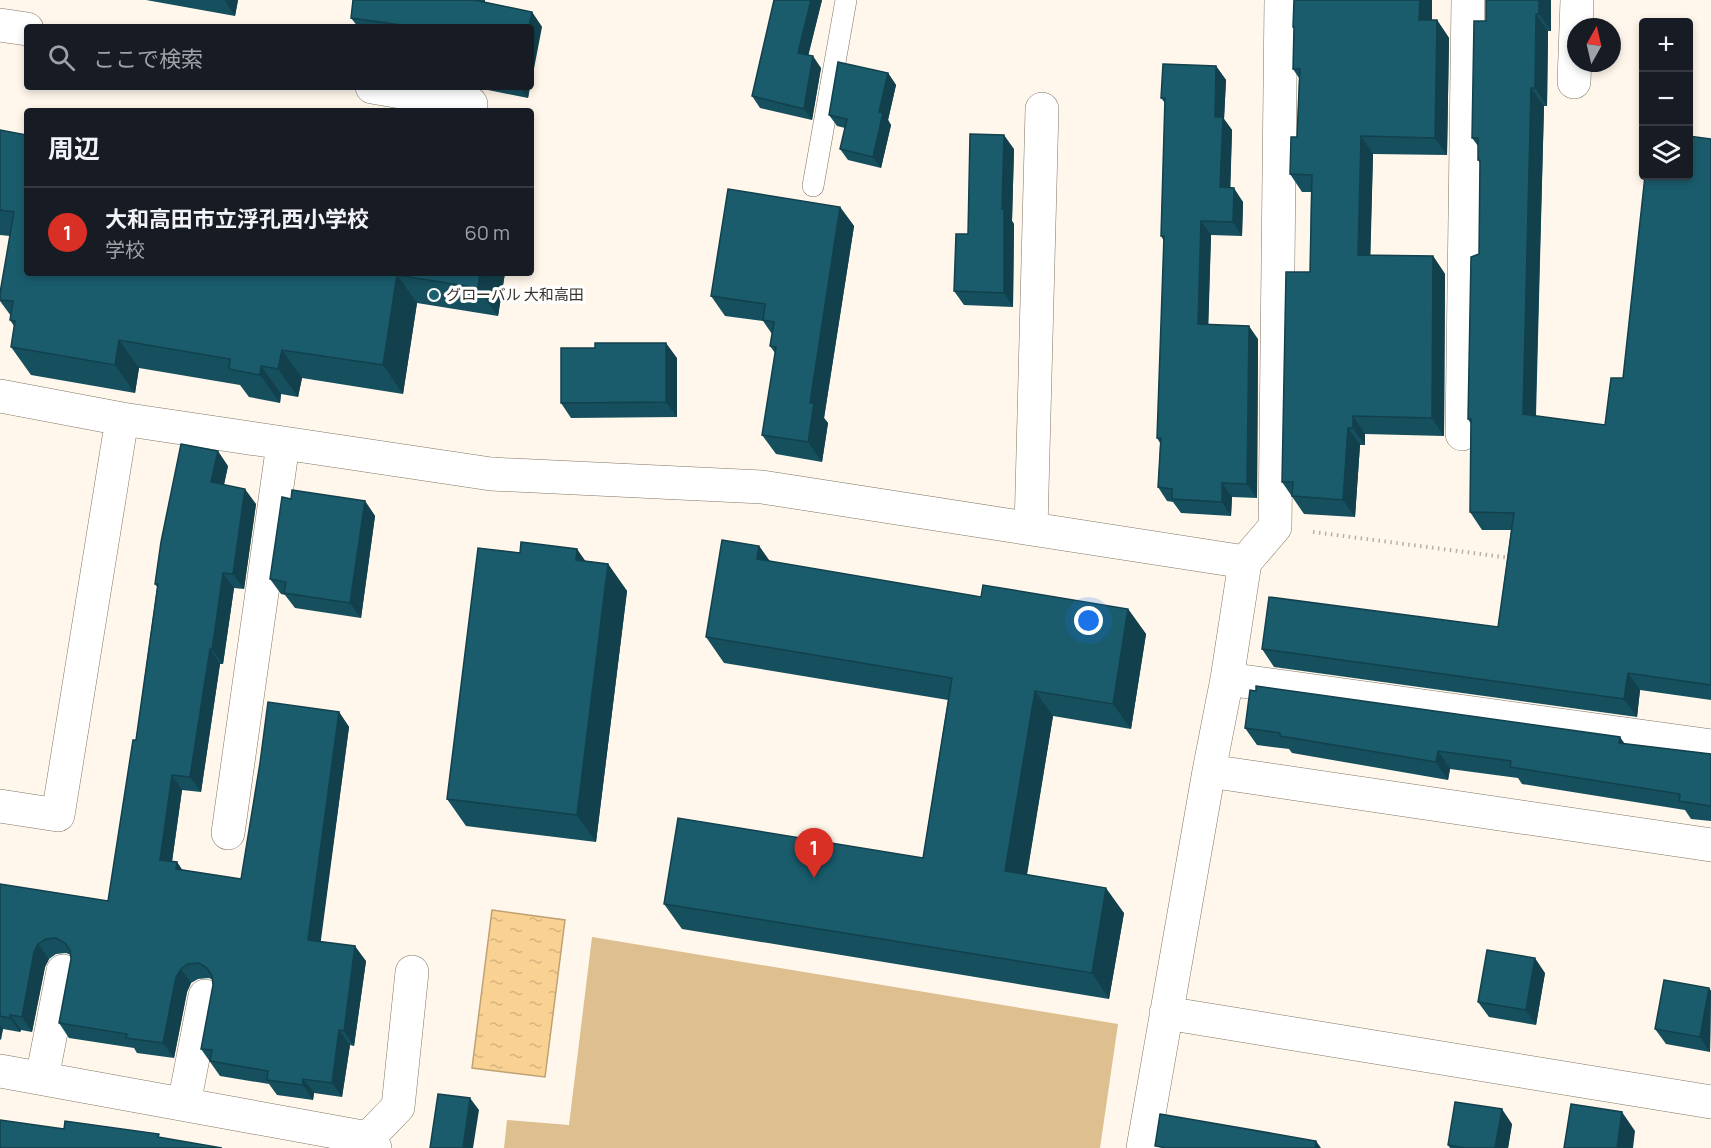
<!DOCTYPE html>
<html lang="ja">
<meta charset="utf-8">
<style>
:root{--surface:#171b24;--page:#242831;--text:#f1f3f6;--muted:#9ea1a6;--line:#363941;--accent:#d93025}
body{margin:0;font-family:Manrope,"Noto Sans JP",sans-serif;background:var(--page);color:var(--text)}
.controls{position:absolute;right:18px;top:18px;display:grid;overflow:hidden;border-radius:6px;box-shadow:0 3px 9px #0003}
.controls button{width:54px;height:54px;display:grid;place-items:center;padding:0;border:0;border-bottom:2px solid var(--line);background:var(--surface);color:var(--text);font:30px sans-serif}
.compass{position:absolute;left:1567px;top:18px;width:54px;height:54px;border-radius:50%;background:var(--surface);box-shadow:0 3px 9px #0003;rotate:8deg}
.you{position:absolute;left:1089px;top:621px;width:21px;height:21px;margin:-15px;border:4px solid #fff;border-radius:50%;background:#1a73e8;box-shadow:0 0 0 9px #1a73e833}
.badge{display:grid;place-items:center;width:39px;height:39px;border-radius:50%;background:var(--accent);color:#fff;font-size:20px;font-weight:700}
.pin{position:absolute;translate:-50% -50px;filter:drop-shadow(0 2px 3px #0008)}
.pin::after{content:'';position:absolute;top:32px;width:21px;height:18px;background:inherit;clip-path:polygon(0 0,100% 0,50% 100%)}
.list{margin:0;padding:0;list-style:none}
h2{display:flex;justify-content:space-between;align-items:center;height:78px;margin:0;padding:0 24px;font-size:26px}
h2 small{font-size:20px;font-weight:400;color:var(--muted)}
.list li{display:grid;grid-template-columns:39px 1fr auto;gap:18px;align-items:center;box-sizing:border-box;height:90px;padding:0 24px;border-top:2px solid var(--line)}
.list b{display:block;font-size:22px;white-space:nowrap}
.list p{margin:0;font-size:20px;white-space:nowrap;color:var(--muted)}
.list em{font-size:20px;font-style:normal;color:var(--muted)}
.icon{flex:none;width:33px;height:33px;fill:none;stroke:currentColor;stroke-width:2;stroke-linecap:round;stroke-linejoin:round}
.map{position:relative;flex:none;width:1711px;height:1148px;overflow:hidden}
.search{position:absolute;background:var(--surface);box-shadow:0 3px 9px #0003;left:24px;top:24px;width:510px;height:66px;display:flex;align-items:center;gap:15px;box-sizing:border-box;padding:0 21px;border-radius:6px;color:var(--muted);font-size:22px}
.panel{position:absolute;background:var(--surface);box-shadow:0 3px 9px #0003;left:24px;top:108px;width:510px;height:168px;border-radius:6px}
.map>svg:first-child{display:block}
.grass{fill:#ddbf90}
.water{fill:url(#water-ripples);stroke:#bfa273;stroke-width:1.5}
.lines{fill:none;stroke-linecap:round;stroke-linejoin:round}
.lane-casing{stroke:#807564;stroke-width:22}
.street-casing{stroke:#807564;stroke-width:34}
.path{stroke:#b6b0a5;stroke-width:4;stroke-dasharray:1.5 4.5;stroke-linecap:butt}
.lane{stroke:#fff;stroke-width:21}
.street{stroke:#fff;stroke-width:33}
.wall{fill:#164f5d}
.shaded-wall{fill:#12404c}
.building{fill:#1a5c6c;stroke:#12404c;stroke-width:1.5}
.poi-dot{fill:#1a6172;stroke:#fff;stroke-width:2}
.labels{text-anchor:middle;stroke-width:6;stroke-linejoin:round;paint-order:stroke}
.poi-label{font-size:15px;fill:#37332b;stroke:#fff;text-anchor:start}
</style>
<div class="map">
<svg width="1711" height="1148" viewBox="0 0 1711 1148">
<defs>
<pattern id="water-ripples" width="26" height="14" patternUnits="userSpaceOnUse" patternTransform="scale(1.5)"><rect width="26" height="14" fill="#f9d192"/><path d="M2 4q2-2 4 0t4 0M15 11q2-2 4 0t4 0" fill="none" stroke="#d6b47e"/></pattern>
</defs>
<rect width="100%" height="100%" fill="#fff7eb"/>
<path class="grass" d="M592,937L1118,1024L1100,1148H504L507,1120L569,1125Z"/>
<path class="water" d="M492,910L565,920L545,1077L472,1068Z"/>
<g class="lines">
<defs>
<path id="lane" d="M813,186L846,0"/>
<path id="street" d="M0,25L27,29
M1574,82L1577,0
M372,87L471,104
M0,396L122,419L491,474L762,487L1245,562
M1462,434L1468,0
M1031,529L1042,109
M1227,679L1711,746
M1209,771L1711,845
M0,806L58,815L122,419
M228,833L283,444
M1166,1013L1711,1102
M0,1071L368,1138L375,1148
M42,1078L63,971
M184,1104L205,996
M368,1138L398,1107L412,972
M1143,1148L1209,771L1227,679L1245,562L1275,527L1281,0"/>
</defs>
<use href="#lane" class="lane-casing"/>
<use href="#street" class="street-casing"/>
<path class="path" d="M1313,532L1511,558"/>
<use href="#lane" class="lane"/>
<use href="#street" class="street"/>
</g>
<path class="wall" d="M146,0H238L235,16Z
M353,0H485V2L532,12L542,27H358L351,18Z
M822,0L808,55L821,68L812,120L760,108L752,96Z
M1294,0H1432V20H1437L1449,38L1447,155L1373,154L1370,255L1433,256L1445,274L1444,436L1365,434V445H1360L1355,517L1304,514L1282,482L1310,272L1311,192H1302L1290,174L1297,137L1299,78L1293,69L1294,29L1293,27Z
M1486,0H1551V31H1548L1547,106H1544L1536,416L1605,425L1623,378L1711,139V700L1640,690L1637,717L1274,667L1262,649L1498,627L1511,530H1482L1470,512L1471,424L1468,419L1479,254L1480,163L1478,160V146L1472,138L1486,21Z
M1216,66L1226,80L1224,119L1232,130L1230,188L1243,202L1242,236L1211,235L1208,324L1258,339L1257,498L1232,497L1231,516L1181,513L1173,502L1167,501L1158,487L1160,443L1157,438L1164,241L1161,236L1165,103L1161,98Z
M888,73L896,85L888,120L891,125L881,168L848,160L840,149L845,128L837,126L829,115Z
M486,87H530L528,98L488,90Z
M0,130L505,273L498,316L417,303L403,394L302,378L298,397L281,394L280,403L249,397L240,385L139,368L135,393L31,375L11,347L14,326L10,320L11,316L0,301V293L10,236L0,235Z
M1014,149L1012,221L1014,224L1013,307L964,305L954,291L968,234Z
M840,207L854,226L824,418L828,423L822,462L776,454L762,435L775,353L770,346L772,334L763,321L725,316L711,296Z
M677,358V417L571,418L561,403Z
M228,466L224,485L256,504L244,589L234,588L223,664H220L201,792L182,790L172,862H177L182,870L241,879L339,712L349,727L320,942L366,961L354,1046L350,1045L342,1097L314,1093L313,1100L277,1095L269,1084L220,1076L201,1049L213,985V980L209,978L198,979L191,983L187,992L174,1058L137,1053L134,1048L69,1038L59,1023L71,959V955L66,953L56,954L49,959L45,967L32,1032L21,1030L20,1032L3,1029L0,1040V884L108,901L136,740L157,587L155,584Z
M291,499L365,501L375,516L361,618L295,608L285,595L281,594L270,579Z
M759,546L770,562L981,597L1128,609L1146,634L1131,729L1053,716L1027,875L1124,913L1109,999L682,929L664,904L923,858L948,700L724,663L706,637Z
M586,561L608,564L627,591L596,842L466,826L447,799Z
M1245,728L1625,744L1711,754V821L1691,819L1685,810L1522,784L1518,778L1450,769L1448,780L1292,753L1289,749L1257,745Z
M1545,973L1536,1025L1489,1017L1478,1002Z
M1709,988L1711,991L1710,1052L1666,1044L1655,1029Z
M1512,1124L1508,1148H1450L1448,1145Z"/>
<path class="shaded-wall" d="M225,0H238L235,16L225,1Z
M811,0H822L806,65L798,53Z
M1420,0H1432V37L1419,20Z
M1539,0H1551V31L1539,14Z
M532,12L542,27L531,84V27H529Z
M1536,14L1548,31L1547,106L1535,88Z
M1437,20L1449,38L1447,155L1435,138Z
M813,56L821,68L812,120L804,109Z
M1216,66L1226,80L1224,119L1232,130L1230,201L1220,187L1215,117Z
M888,73L896,85L888,120L891,125L881,168L873,157L879,112Z
M520,87H530L528,98Z
M1531,88L1544,106L1535,431L1523,414Z
M1004,135L1014,149L1012,221L1014,224L1013,307L1004,293L1002,209Z
M1361,136L1373,154L1370,273L1358,255Z
M1234,188L1243,202L1242,236L1233,222Z
M840,207L854,226L824,418L828,423L822,462L808,442L810,403Z
M1201,221L1211,235L1208,338L1198,324Z
M1433,256L1445,274L1444,436L1432,418Z
M480,273H505L498,316L478,288Z
M397,275L417,303L403,394L383,365Z
M1249,326L1258,339L1257,498L1247,484Z
M119,340L139,368L135,393L115,365Z
M666,343L677,358V417L666,402Z
M282,350L302,378L298,397L278,369Z
M261,366L281,394L280,403L260,375Z
M1353,416L1365,434V445L1353,428Z
M1348,428L1360,445L1355,517L1343,500Z
M218,451L228,466L221,497L211,482Z
M1222,483L1232,497L1231,516L1222,502Z
M245,489L256,504L244,589L233,574Z
M365,501L375,516L361,618L350,603Z
M759,546L777,571L757,559Z
M577,549L596,576L576,560Z
M608,564L627,591L596,842L577,815Z
M223,573L234,588L223,664L212,650Z
M1128,609L1146,634L1131,729L1113,704Z
M210,649L220,664L201,792L190,777Z
M1628,673L1640,690L1637,717L1624,699Z
M1035,691L1053,716L1023,897L1005,871Z
M339,712L349,727L319,955L308,940Z
M1620,737L1632,754L1619,743Z
M1438,751L1450,769L1448,780L1436,762Z
M172,775L182,790L170,875L160,860Z
M177,862L187,877L176,869Z
M1106,888L1124,913L1109,999L1092,973Z
M38,944L49,959L45,967L32,1032L22,1017L34,952Z
M355,946L366,961L354,1046L344,1031Z
M1535,958L1545,973L1536,1025L1526,1010Z
M181,969L191,983L187,992L174,1058L163,1043L176,977Z
M1709,988L1711,991L1710,1052L1700,1037Z
M10,1015L21,1030L20,1032L10,1018Z
M0,1025L3,1029L1,1040L0,1039Z
M339,1030L350,1045L342,1097L332,1083Z
M303,1079L314,1093L313,1100L303,1085Z
M470,1098L479,1110L473,1148H463Z
M1502,1109L1512,1124L1508,1148H1495Z
M1622,1112L1635,1131L1633,1148H1617Z
M1316,1141L1321,1148H1315Z"/>
<path class="building" d="M353,0H474L532,12L529,27H416L351,18Z
M774,0H811L798,53L813,56L804,109L752,96Z
M1294,0H1420L1419,20H1437L1435,138L1361,136L1358,255L1433,256L1432,418L1353,416V428H1348L1343,500L1292,496L1293,482H1282L1286,272H1310L1312,175L1290,174L1291,137H1297L1300,69H1293L1294,27H1293Z
M1486,0H1539V14H1536L1535,88H1531L1523,414L1605,425L1611,378H1623L1645,176H1689V136L1711,139V685L1628,673L1624,699L1262,649L1269,597L1498,627L1514,513L1470,512L1471,419H1468L1471,257L1479,254L1480,160H1478V138H1472L1474,21H1486Z
M838,62L888,73L879,112L883,113L873,157L840,149L847,119L829,115Z
M1163,64L1216,66L1215,117H1223L1220,187L1234,188L1233,222L1201,221L1198,324L1249,326L1247,484L1222,483V502L1172,499V489L1158,487L1161,438H1157L1164,236H1161L1165,98H1161Z
M0,130L27,135V273H480L478,288L397,275L383,365L282,350L278,369L261,366L260,375L229,369L230,359L119,340L115,365L11,347L15,321L10,320L13,301L0,300V293L14,212L0,210Z
M970,134L1004,135L1002,209H1004V293L954,291L956,234H968Z
M728,189L840,207L810,403H814L808,442L762,435L776,347L770,346L774,322L763,320L765,304L711,296Z
M595,343H666V402L561,403V348H595Z
M181,444L218,451L211,482L245,489L233,574L223,573L212,650L210,649L190,777L172,775L160,860L177,862L176,869L241,879L260,763L268,702L339,712L308,940L355,946L344,1031L339,1030L332,1083L303,1079V1085L267,1080L268,1071L210,1061L212,1050L201,1049L213,985L212,976L207,968L199,963L188,964L181,969L176,977L163,1043L126,1038L127,1034L59,1023L71,959L70,950L65,943L56,938L46,939L38,944L34,952L22,1017L10,1015V1018L0,1016V884L108,901L133,740H136L158,584H155L161,542Z
M292,490L365,501L350,603L284,593L286,582L270,579L282,497L291,499Z
M722,540L759,546L757,559L981,597L983,585L1128,609L1113,704L1035,691L1005,871L1106,888L1092,973L664,904L678,818L923,858L952,678L706,637Z
M521,542L577,549L576,560L608,564L577,815L447,799L478,548L520,553Z
M1256,686L1620,737L1619,743L1711,754V806L1679,801L1680,794L1510,767L1511,761L1438,751L1436,762L1280,736V733L1245,728L1250,690L1256,691Z
M1487,950L1535,958L1526,1010L1478,1002Z
M1664,980L1709,988L1700,1037L1655,1029Z
M438,1094L470,1098L463,1148H430Z
M1455,1102L1502,1109L1495,1148H1465L1448,1145Z
M1571,1104L1622,1112L1617,1148H1564Z
M1160,1114L1316,1141L1315,1148H1167L1155,1146Z
M0,1120L64,1129L65,1121L159,1134L158,1137L222,1148H0Z"/>
<circle class="poi-dot" cx="434" cy="295" r="6"/>
<g class="labels">
<g class="poi-label">
<text x="446" y="300">グローバル 大和高田</text>
</g>
</g>
</svg>
<div class="controls">
<button>+</button>
<button>−</button>
<button><svg class="icon" aria-label="layers" viewBox="0 0 24 24"><path d="M12 4l9 5-9 5-9-5zM3 14l9 5 9-5"/></svg></button>
</div>
<svg class="compass" viewBox="-18 -18 36 36"><path d="M0-13l5 13h-10z" fill="#e53935"/><path d="M0 13l5-13h-10z" fill="#9ea1a6"/></svg>
<div class="you"></div>
<div class="pin badge" style="left:814px;top:878px">1</div>
<div class="search"><svg class="icon" aria-label="search" viewBox="0 0 24 24"><circle cx="10" cy="10" r="6"/><path d="M15 15l6 6"/></svg>ここで検索</div>
<section class="panel">
<h2>周辺<small></small></h2>
<ul class="list">
<li><span class="badge">1</span><div><b>大和高田市立浮孔西小学校</b><p>学校</p></div><em>60 m</em></li>
</ul>
</section>
</div>
